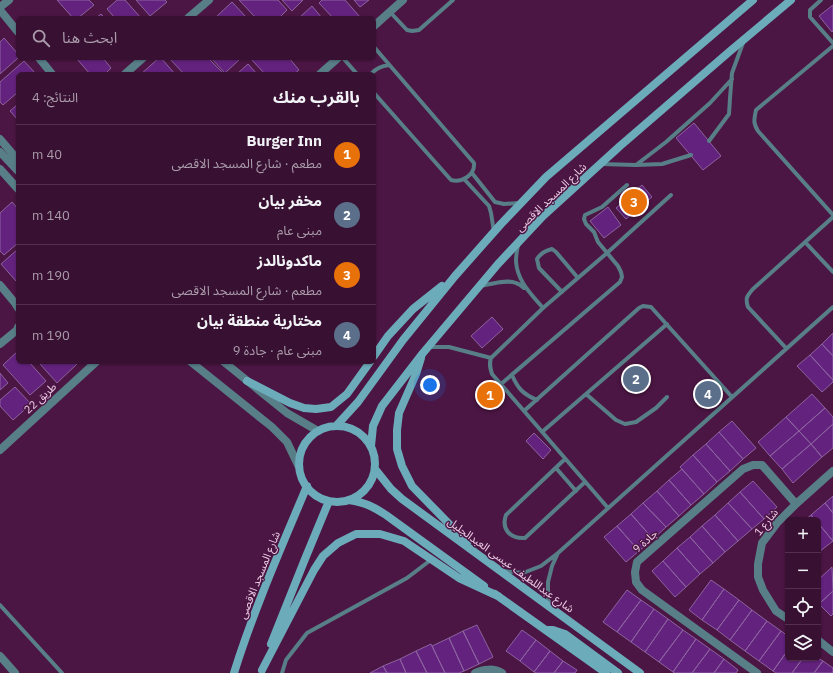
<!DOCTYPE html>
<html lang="ar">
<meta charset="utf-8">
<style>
:root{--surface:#381032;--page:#431e3e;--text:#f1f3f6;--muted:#ab9dac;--line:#52304d;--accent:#8bbbb9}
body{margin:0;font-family:"IBM Plex Sans","Noto Sans Arabic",sans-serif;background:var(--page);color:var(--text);direction:rtl}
.controls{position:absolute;right:12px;bottom:12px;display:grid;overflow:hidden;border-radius:6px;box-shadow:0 1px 3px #0004}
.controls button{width:36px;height:36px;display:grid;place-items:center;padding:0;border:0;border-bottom:1px solid var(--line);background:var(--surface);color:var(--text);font:20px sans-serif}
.you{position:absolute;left:430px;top:385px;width:14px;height:14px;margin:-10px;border:3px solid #fff;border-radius:50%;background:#1a73e8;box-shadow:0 0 0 6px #1a73e833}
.badge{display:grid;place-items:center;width:26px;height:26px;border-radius:50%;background:var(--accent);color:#fff;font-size:13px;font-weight:700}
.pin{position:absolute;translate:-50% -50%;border:2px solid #fff;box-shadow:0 1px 4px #0006}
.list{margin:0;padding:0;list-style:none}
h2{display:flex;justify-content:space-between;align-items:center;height:52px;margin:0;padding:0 16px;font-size:17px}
h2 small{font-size:13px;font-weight:400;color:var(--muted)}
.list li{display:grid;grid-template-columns:26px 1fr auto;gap:12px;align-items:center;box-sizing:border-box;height:60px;padding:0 16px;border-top:1px solid var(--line)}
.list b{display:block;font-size:15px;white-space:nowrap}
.list p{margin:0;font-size:13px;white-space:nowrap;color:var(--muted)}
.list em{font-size:13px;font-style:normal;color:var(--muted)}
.icon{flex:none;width:22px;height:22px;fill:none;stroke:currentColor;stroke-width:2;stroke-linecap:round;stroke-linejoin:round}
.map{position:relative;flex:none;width:833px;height:673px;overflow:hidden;direction:ltr}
.search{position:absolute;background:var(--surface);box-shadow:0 1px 3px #0004;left:16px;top:16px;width:360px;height:44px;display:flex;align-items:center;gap:10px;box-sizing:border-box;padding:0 14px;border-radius:6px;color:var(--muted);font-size:15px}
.panel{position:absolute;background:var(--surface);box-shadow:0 1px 3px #0004;left:16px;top:72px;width:360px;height:292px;border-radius:6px;direction:rtl}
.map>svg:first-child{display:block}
.building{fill:#64227f;stroke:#8c639f}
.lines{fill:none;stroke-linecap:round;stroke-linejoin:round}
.service{stroke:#587e88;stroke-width:4}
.minor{stroke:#587e88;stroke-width:8}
.tertiary{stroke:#587e88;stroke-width:8}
.secondary{stroke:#6cabba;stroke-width:8}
.labels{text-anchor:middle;stroke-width:3;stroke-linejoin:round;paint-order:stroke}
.street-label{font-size:11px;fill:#f0cee8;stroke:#4b1643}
</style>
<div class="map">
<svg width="833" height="673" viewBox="0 0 833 673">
<rect width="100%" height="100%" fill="#4b1643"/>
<path class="building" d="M57,0H89L94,5L78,18H73Z
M117,0H125L141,18H115L107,9Z
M136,0H165L167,2L150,16Z
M239,0H278L287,10L279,18H256Z
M282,0H303L292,11Z
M322,0H345L360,17L358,18H333L319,3Z
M354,0H369L360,7Z
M232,2L247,18H215Z
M833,5V31L832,32L819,16Z
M312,6L322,18H299Z
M101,14L105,18H96Z
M4,38L18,54V58L0,74V42Z
M76,58H103L111,68L105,74H90Z
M159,58H161L175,74H141Z
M169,58H208L222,72L220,74H184Z
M211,58H241L225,73Z
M250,58H289L299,70L294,74H265Z
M24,61L36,74H18V92L3,105L0,102V82Z
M248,64L257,74H237Z
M18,104V120L10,111Z
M694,123L721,156L703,170L676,138Z
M642,185L652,197L626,219L616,208Z
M12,202L18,209V243L4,255L0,251V213Z
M608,207L621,225L604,238L590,221Z
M18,249V279L16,281L1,264Z
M492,317L503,329L482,348L471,336Z
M833,333V356L822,344Z
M822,344L833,356V380L810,355Z
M18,351V362H29L46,381L30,395L3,365Z
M810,355L833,380V382L822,392L797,366Z
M42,362H75L77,364L57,383L40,364Z
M0,373L8,383L0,390Z
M488,384L500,397L492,405L479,392Z
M15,387L31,404L13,420L0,406V400Z
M812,394L825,408L799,431L786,417Z
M825,408L833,417V424L811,444L799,431Z
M786,417L799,431L770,456L758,442Z
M732,421L756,448L743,459L719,432Z
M833,424V448L822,457L811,444Z
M799,431L811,444L782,469L770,456Z
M719,432L743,459L730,471L706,444Z
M534,433L551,450L543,459L526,441Z
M706,444L730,471L717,482L693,455Z
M811,444L822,457L793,483L782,469Z
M693,455L717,482L704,494L680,467Z
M682,469L704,494L691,505L669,480Z
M669,480L691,505L679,516L657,491Z
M753,481L777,507L764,519L740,492Z
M657,491L679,516L666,527L643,503Z
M740,492L764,519L752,529L728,503Z
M833,496V513L825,503Z
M643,503L666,527L653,539L631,514Z
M728,503L752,529L738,541L715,515Z
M825,503L833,513V541L818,523V520H815L811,515Z
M631,514L653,539L639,551L617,526Z
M715,515L738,541L725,552L702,526Z
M811,515L815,520H805Z
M818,523L833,541L819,552L818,551Z
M617,526L639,551L626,562L604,537Z
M702,526L725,552L713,563L690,537Z
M690,537L713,563L700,574L677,548Z
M677,548L700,574L686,587L663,561Z
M663,561L686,587L675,597L652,571Z
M832,567L833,591L819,604L818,602V580Z
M711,580L724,589L702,620L689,610Z
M724,589L739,600L717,630L702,620Z
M627,590L641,600L617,632L603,622Z
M833,591V614L831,616L819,604Z
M641,600L654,609L631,642L617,632Z
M739,600L752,610L730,640L717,630Z
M654,609L668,619L645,652L631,642Z
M752,610L767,621L745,651L730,640Z
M668,619L683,630L659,662L645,652Z
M767,621L781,631L759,661L745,651Z
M477,625L493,657L479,664L463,631Z
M522,630L536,640L520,661L506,651Z
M683,630L696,639L673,672L659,662Z
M463,631L479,664L464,671L449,638Z
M781,631L788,636V650L773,671L759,661Z
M449,638L464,671L459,673H445L432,646Z
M696,639L710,649L692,673H674L673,672Z
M536,640L550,651L534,672L520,661Z
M431,644L432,646L445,673H427L416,651Z
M710,649L724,659L714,673H692Z
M788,650V658H803L792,673H776L773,671Z
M416,651L427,673H406L400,659Z
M550,651L563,661L554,673H536L534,672Z
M803,658H818L823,661L814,673H792Z
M400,659L406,673H387L383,666Z
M724,659L738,670L736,673H714Z
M563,661L577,670L575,673H554Z
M823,661L833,668V673H814Z
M383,666L387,673H370Z"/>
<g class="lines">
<path class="service" d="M821,0L810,10V17L833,43
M390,12L407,30L412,31L419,30L453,0
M833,46L756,110C754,120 753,123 758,131L833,215
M374,47L474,163C475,175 462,183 451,180L374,93
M343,58L357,74
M371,74C376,68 381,66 389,65
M709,141L729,114L730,98L732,73L743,43
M601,164L636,165L662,164L691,155
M636,165L666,142L710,103L732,79
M472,173L495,202L504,204L519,203
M464,179L489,206L491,213L494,232
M805,242L833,272
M518,245C517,250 516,256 516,261C517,281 531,294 543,308
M481,286C490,284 507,279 516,283C519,284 522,286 524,288
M562,292L539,268L537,259C541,253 545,251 552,249L556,252L578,278
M429,347H449L491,358
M786,348L748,307C745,298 747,296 753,289L833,217
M512,375C518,389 523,394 537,400
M501,384L620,282L622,277L621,272L618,266L598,242L594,232L586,224L584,219L585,215L602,207L627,185
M586,394L616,420L625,424L636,422L656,408L667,397
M524,411L639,308L643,306L651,307L732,397
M542,432L667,324
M565,459L506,515C501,529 510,539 525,538L585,482
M556,468L576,491
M608,508L492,374C490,368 489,364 491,358L543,308L607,253L671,195
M503,571L523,573L541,566L558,553L833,307
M0,605L62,673
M552,606L548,600V582L552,566L558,553
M282,673L286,660L307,633L407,578L432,559"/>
<path class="minor" d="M0,7L9,0
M0,10L18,32
M188,18L209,0
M374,26L403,0
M39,58L52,74
M125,74L143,58
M320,74L338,58
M0,285L15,303L18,308
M0,344L17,330L18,327
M0,450L96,362
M788,619L776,611L763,590L758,577V564L762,543L777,523L796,504L833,471
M818,640L833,652
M0,656L15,673
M475,673C483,669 494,668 502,673
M757,673L642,590L636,582L635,572L637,562L743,469L753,465H762L796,504"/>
<path class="tertiary" d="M0,139L18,160
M0,152L18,171
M0,169L18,189
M191,362L272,427L287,442L299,467
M224,362L287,413L318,431"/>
<path class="secondary" d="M374,356L388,336L413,309L442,286
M421,358L416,374L399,413L397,430V449L402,466L412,486L457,532L467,543
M247,381L290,403L304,408L316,409L331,407L347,394L370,362
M337,425L358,402L403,340L455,276L501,224L546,177L753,0
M299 464a38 38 0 1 1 76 0a38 38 0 1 1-76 0Z
M371,446L373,426L382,406L423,353L498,264L543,216L620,146L729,52L791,0
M375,469L391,489L402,499L640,673
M349,500C366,503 372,506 386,515L484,586
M495,594L606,673
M546,630H553L565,634L618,673
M271,644L305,559L329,501
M262,670L314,570L323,556L338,543L356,534H380L404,541L459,578L498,596
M234,673C254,609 281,548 307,486"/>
</g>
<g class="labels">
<g class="street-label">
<text transform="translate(551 197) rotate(-44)" y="4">شارع المسجد الاقصى</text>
<text transform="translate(40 398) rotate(-43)" y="4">طريق 22</text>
<text transform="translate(766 522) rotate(-51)" y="4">شارع 1</text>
<text transform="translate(645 541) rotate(-42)" y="4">جادة 9</text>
<text transform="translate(511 565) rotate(36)" y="4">شارع عبداللطيف عيسى العبدالجليل</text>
<text transform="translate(259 575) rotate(-68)" y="4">شارع المسجد الاقصى</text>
</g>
</g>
</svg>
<div class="controls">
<button>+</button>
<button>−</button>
<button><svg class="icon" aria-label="locate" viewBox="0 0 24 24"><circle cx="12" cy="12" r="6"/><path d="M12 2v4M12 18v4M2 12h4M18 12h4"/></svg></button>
<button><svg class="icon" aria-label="layers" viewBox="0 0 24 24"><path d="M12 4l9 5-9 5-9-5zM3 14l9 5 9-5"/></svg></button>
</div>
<div class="you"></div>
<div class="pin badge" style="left:490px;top:395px;background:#e8710a">1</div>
<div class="pin badge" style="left:636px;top:379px;background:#5c6f8a">2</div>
<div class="pin badge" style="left:634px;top:202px;background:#e8710a">3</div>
<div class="pin badge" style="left:708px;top:394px;background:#5c6f8a">4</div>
<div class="search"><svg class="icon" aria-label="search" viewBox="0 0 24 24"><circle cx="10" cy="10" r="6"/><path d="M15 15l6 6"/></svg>ابحث هنا</div>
<section class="panel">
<h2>بالقرب منك<small>النتائج: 4</small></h2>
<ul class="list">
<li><span class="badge" style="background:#e8710a">1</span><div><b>Burger Inn</b><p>مطعم · شارع المسجد الاقصى</p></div><em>40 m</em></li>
<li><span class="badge" style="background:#5c6f8a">2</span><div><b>مخفر بيان</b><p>مبنى عام</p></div><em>140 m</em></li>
<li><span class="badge" style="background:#e8710a">3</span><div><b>ماكدونالدز</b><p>مطعم · شارع المسجد الاقصى</p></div><em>190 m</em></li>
<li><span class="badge" style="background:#5c6f8a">4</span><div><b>مختارية منطقة بيان</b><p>مبنى عام · جادة 9</p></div><em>190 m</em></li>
</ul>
</section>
</div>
